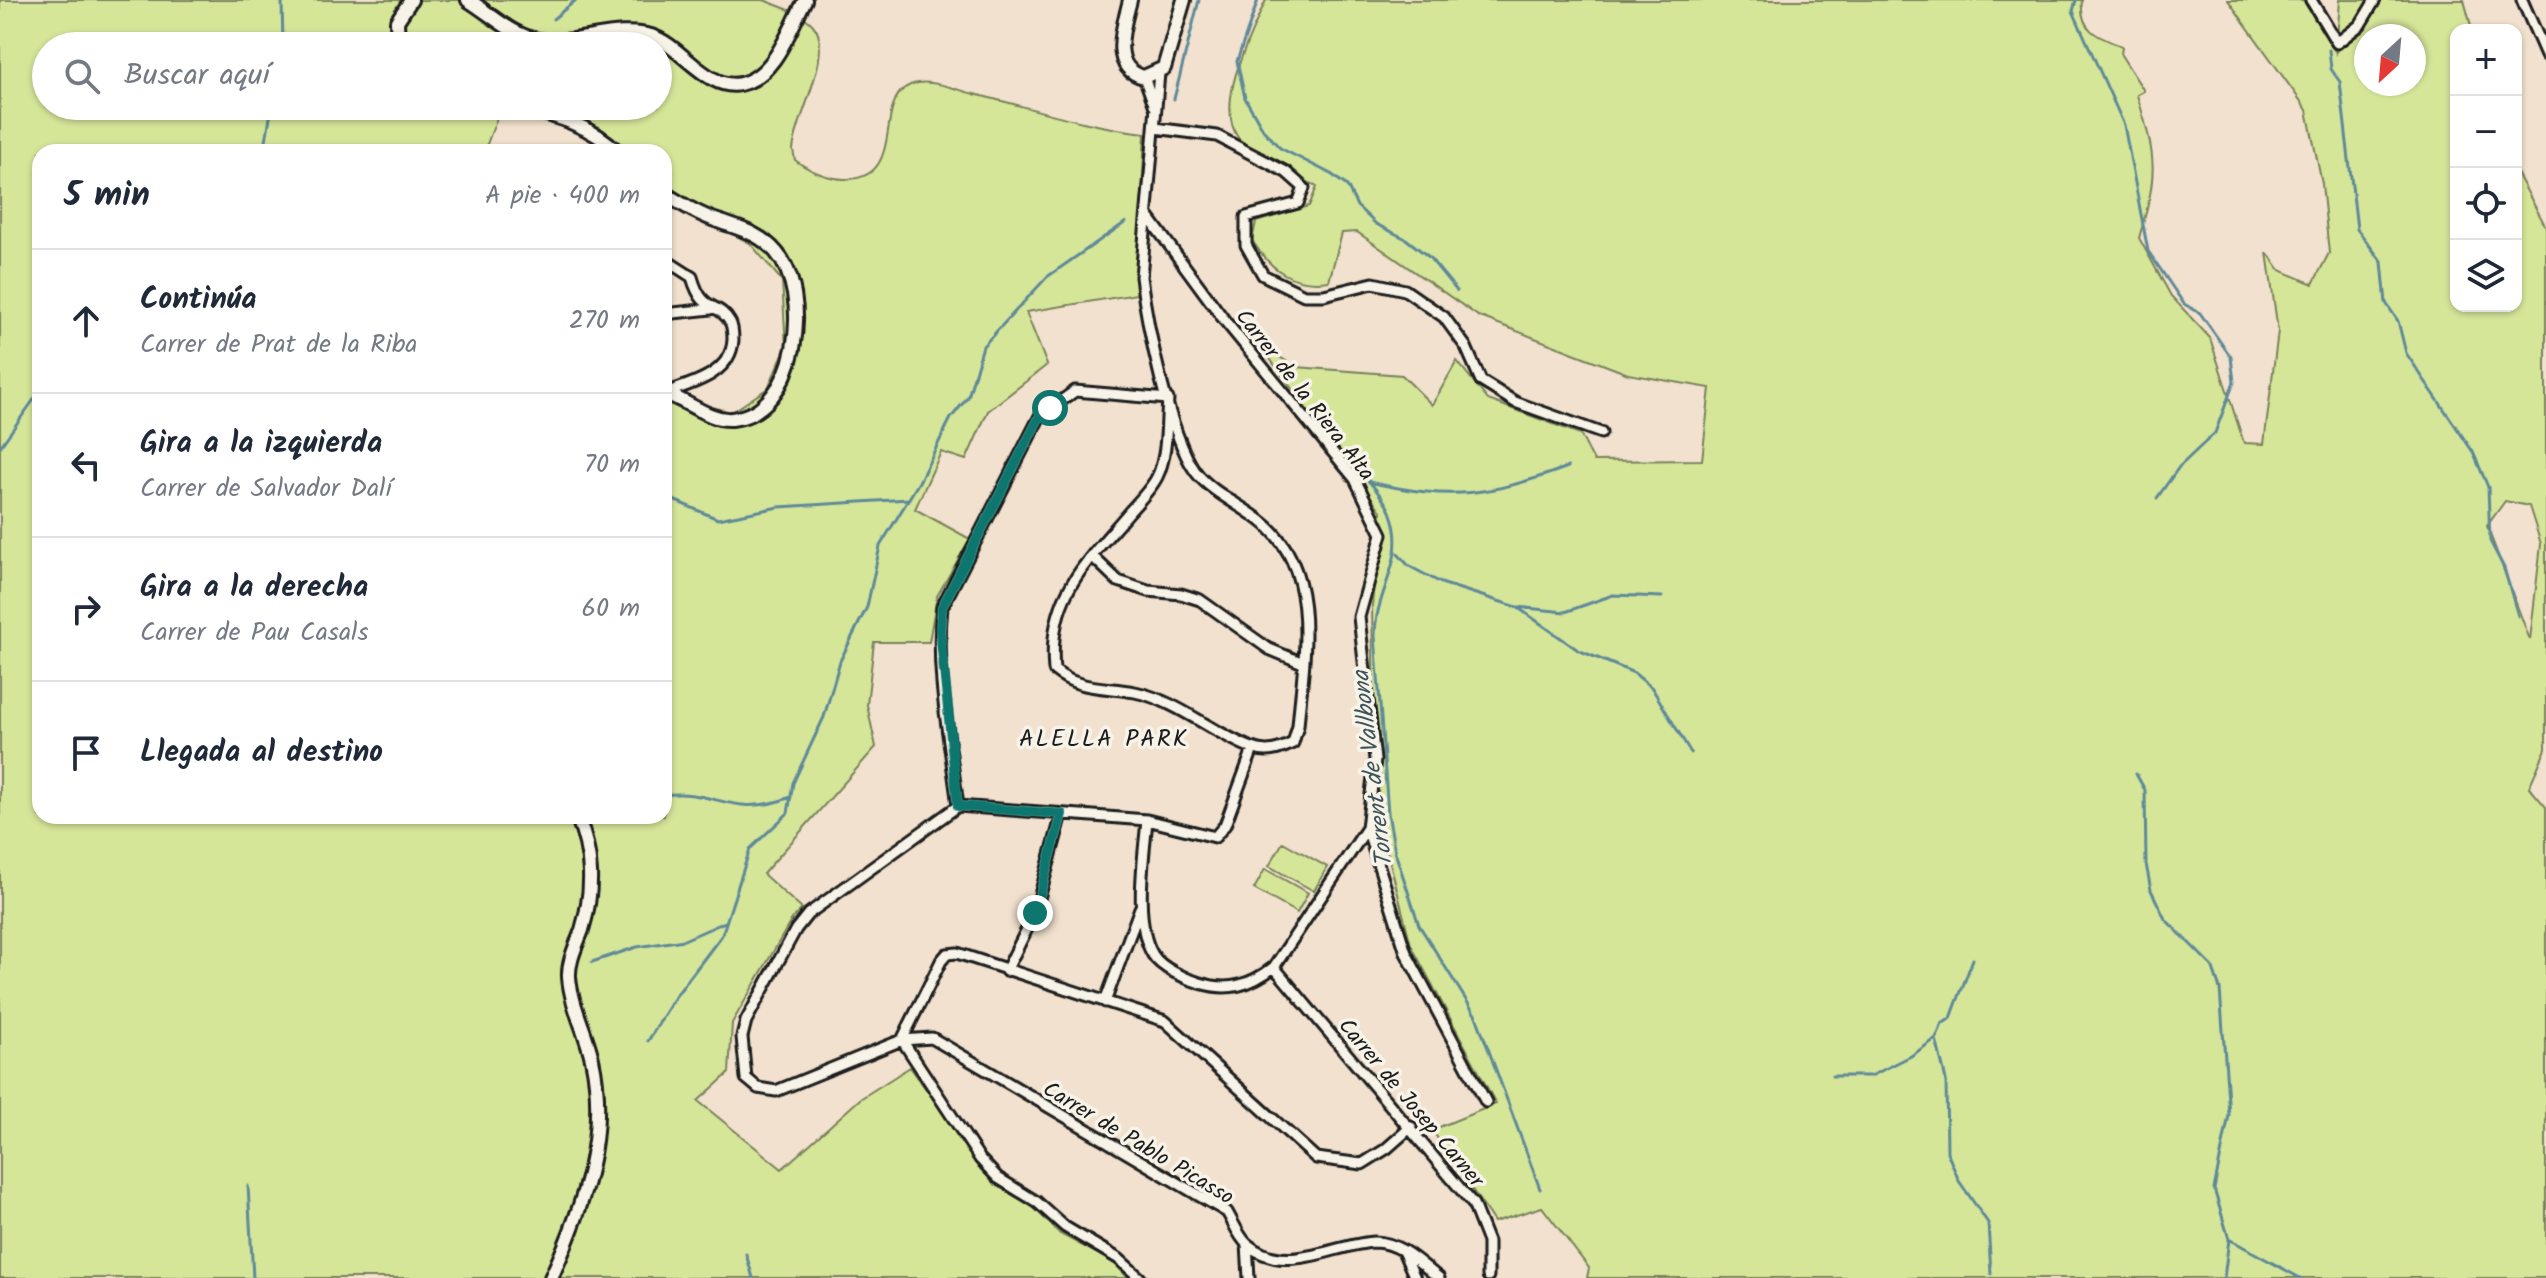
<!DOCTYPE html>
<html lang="es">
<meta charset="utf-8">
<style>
:root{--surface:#fff;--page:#f2f2f3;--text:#1f2937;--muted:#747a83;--line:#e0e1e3}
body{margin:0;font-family:Kalam,sans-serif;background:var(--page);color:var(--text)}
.controls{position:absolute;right:24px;top:24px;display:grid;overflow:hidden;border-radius:16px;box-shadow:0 2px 6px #0004}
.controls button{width:72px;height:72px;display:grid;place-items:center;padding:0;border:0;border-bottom:2px solid var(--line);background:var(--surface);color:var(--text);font:40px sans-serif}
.compass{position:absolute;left:2354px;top:24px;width:72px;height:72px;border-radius:50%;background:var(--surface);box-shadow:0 2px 6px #0004;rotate:206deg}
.stop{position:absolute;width:24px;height:24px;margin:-18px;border:6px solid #0f766e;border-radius:50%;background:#fff}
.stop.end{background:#0f766e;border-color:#fff;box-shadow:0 2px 8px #0008}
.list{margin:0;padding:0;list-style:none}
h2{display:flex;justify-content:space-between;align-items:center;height:104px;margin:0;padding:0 32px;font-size:34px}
h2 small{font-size:26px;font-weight:400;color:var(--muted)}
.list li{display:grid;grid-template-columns:52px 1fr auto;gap:24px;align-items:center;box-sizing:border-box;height:144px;padding:0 32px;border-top:2px solid var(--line)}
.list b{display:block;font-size:30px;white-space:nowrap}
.list p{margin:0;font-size:26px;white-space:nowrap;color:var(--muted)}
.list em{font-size:26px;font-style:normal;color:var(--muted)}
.icon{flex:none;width:44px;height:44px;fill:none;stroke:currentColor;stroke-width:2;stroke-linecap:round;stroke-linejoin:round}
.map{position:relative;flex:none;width:2546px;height:1278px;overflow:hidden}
.search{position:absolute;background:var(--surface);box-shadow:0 2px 6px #0004;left:32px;top:32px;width:640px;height:88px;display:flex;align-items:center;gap:20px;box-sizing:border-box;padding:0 28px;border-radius:44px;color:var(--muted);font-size:30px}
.panel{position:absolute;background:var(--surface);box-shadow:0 2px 6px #0004;left:32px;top:144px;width:640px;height:680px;border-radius:24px}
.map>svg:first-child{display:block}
.green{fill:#d5e699;stroke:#78815a;stroke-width:2;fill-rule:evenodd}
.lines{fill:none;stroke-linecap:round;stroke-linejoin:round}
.stream{stroke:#5f8999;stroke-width:3}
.street-casing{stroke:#1c1c1c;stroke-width:15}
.secondary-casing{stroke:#1c1c1c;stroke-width:18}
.street{stroke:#f7f3e8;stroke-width:9}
.secondary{stroke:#f7f3e8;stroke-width:12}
.route{stroke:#0f766e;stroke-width:10}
.labels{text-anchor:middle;stroke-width:7;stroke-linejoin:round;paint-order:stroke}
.street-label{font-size:22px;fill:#1c1c1c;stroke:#f7f3e8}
.neighbourhood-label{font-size:24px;letter-spacing:2px;fill:#1c1c1c;stroke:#f7f3e8}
.water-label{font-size:24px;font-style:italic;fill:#3d535a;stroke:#f7f3e8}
</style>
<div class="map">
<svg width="2546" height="1278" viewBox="0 0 2546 1278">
<rect width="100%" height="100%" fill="#f1e1ce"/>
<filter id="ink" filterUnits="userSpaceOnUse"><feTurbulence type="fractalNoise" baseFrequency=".0125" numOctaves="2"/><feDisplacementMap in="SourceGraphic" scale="16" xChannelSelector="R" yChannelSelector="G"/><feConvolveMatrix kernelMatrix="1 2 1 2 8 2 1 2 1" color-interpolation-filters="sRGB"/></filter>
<g filter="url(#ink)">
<path class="green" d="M0,0H764C779,7 802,12 813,25C836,51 795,119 793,150L795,160C808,170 828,179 845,179C911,180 868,90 918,83C936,80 960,91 978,95C1032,108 1089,127 1145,133L1137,294L1026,312L1047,365L988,411L966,460L941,452L915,509L970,539L937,596L929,642H874L867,705L876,747L763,874L802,909L792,919L732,1023L729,1073L698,1101L782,1169L860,1099L910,1067L994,1184L1033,1207L1060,1234L1113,1262L1128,1278H0ZM46,46H658V106H46ZM501,107L580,130L607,152H664V199L750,243L782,281L786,347L768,388L732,412L664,395V816H40V152H484Z
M1266,0H2082C2079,30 2097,37 2122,46L2121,55L2144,91L2137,95C2157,160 2158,173 2139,238L2171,296L2210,338L2244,443L2264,444L2278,331L2267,252L2280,270L2313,284L2329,253L2322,184L2307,110L2228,0H2303L2336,53L2340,0H2464L2472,30H2456V306H2516V171L2546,227V749L2529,787L2546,807V1278H1587L1589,1268L1542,1207L1494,1222L1432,1130L1496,1104L1411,945L1376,808L1372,606L1381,511L1260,345L1296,367L1402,375L1432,405L1457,361L1488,400L1580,434L1594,461L1702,460L1710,388L1628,374L1478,316L1357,232L1342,233L1329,281C1293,286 1271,271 1252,240L1256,222L1309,206L1317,187C1294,174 1266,163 1246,146C1207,115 1251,35 1266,0ZM2366,36H2414V84H2366ZM2505,501L2529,506L2541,544L2530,640L2487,526Z
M1283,842L1327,867L1314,891L1269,866Z
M1265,869L1308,893L1297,913L1254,889Z"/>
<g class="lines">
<path class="stream" d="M282,0L283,46
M1258,0L1237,61L1245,98L1264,131L1280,148L1331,174L1347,186L1357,206L1376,224L1406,239L1429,257L1457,291
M2076,0L2073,11L2124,125L2148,251L2184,304L2200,313L2231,357L2234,382L2215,433L2179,467L2157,498
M553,19L576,0
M2329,50L2331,69L2340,82L2357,229L2382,262L2386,303L2398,321L2406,353L2473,452L2488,487L2490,541L2504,568L2518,616
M1174,99L1199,0
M264,152L272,106
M0,447L40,391
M1362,472C1371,485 1386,499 1391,514C1408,560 1375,590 1375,636L1388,813L1395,852L1419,925L1476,1016L1540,1189
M1369,482C1453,501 1488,496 1568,467
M664,496L718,519L779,507L909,499
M1398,554L1409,566L1441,583L1517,607L1578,650L1634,673L1652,688L1691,753
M1517,607L1565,612L1613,595L1662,597
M2136,774L2145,790L2146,864L2151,890L2165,919L2212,966L2220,989L2229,1115L2214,1189L2229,1239L2300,1278
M664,795C716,788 731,820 791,797
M1973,959L1951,1018L1942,1024L1936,1039L1946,1080L1947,1152L1959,1181L1988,1223L1991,1274
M592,962L637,947L684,940L725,922
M648,1041L675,997L722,935L750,849L788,813L793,783L824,717L840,661L867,607L880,546L919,482L951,418L968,397L983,346L1047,277L1126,222
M1832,1076H1871L1911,1056L1934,1040
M248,1186L253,1278
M746,1254L753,1278
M2224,1278L2229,1239"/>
<defs>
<path id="street" d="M2311,0L2337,43L2360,25L2375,0
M2522,0L2546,55
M1159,73L1141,277C1147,325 1169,434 1195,471C1213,495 1247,507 1268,527C1321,576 1303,663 1298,726L1293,743C1279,750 1267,754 1252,748C1212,733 1178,701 1135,692C1105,686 1079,691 1054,670C1047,596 1086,563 1130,511C1139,501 1151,489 1157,477C1168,455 1166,423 1168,399
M1144,77L1155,107
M1155,128L1217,136L1286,172L1304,188L1298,203L1246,217V245L1263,275L1304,295H1324L1373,283L1405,290L1444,317L1466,347L1481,381L1515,402L1601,433
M1147,215L1225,321L1355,479L1382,534L1359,617L1375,760L1367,828L1274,967C1251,985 1229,992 1200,983C1186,979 1161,968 1153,955C1133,923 1144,856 1147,820
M664,259L692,277C703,315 717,300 730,322C733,327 733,335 733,340C731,374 693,383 665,393
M664,314L711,309
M1092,556L1118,581L1148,591L1181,594L1200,600L1269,649L1303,663
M958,806L808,914L796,929L746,1021L742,1037L746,1078L758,1088L776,1091L902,1040L932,1038L1227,1212C1233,1222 1239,1237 1247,1244C1286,1277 1333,1244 1374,1242C1400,1242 1420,1263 1439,1278
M958,806C950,741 935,672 942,607L1040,416L1075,391L1168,399
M958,806L1147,820L1215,837L1225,825L1253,749
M1367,828L1406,953L1486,1102
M1274,967L1473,1204L1488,1242V1276
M1006,971L1035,913L1062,814
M1105,1002L1140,908
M902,1040L941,961L947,954L957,953L1165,1021L1316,1158L1362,1164L1386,1149L1411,1127
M902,1040L980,1159L998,1178L1037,1202L1065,1227L1119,1259L1140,1278
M1247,1244L1249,1278
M1403,1251L1415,1278"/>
<path id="secondary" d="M468,0C488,12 507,31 530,38C570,50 612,25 651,36C681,45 707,91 740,84C775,77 790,28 805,0
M1130,0C1124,25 1108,68 1144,77L1164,68L1184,0
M398,46L397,21L411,0
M517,106C556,116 589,124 618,152
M664,193C681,204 699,215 718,221C740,229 760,233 776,252C813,294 799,412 732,419C709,421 685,399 664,393
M551,1278C582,1210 609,1135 592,1059C586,1032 571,1005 569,977C568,961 577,944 582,930C594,890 593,854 577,816"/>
</defs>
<use href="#street" class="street-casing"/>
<use href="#secondary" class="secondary-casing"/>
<use href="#street" class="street"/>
<use href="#secondary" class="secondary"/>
</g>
</g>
<g class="lines" filter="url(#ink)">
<path class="route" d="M1035,913L1062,814L958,806L940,630L942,607L1040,416L1050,408"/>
</g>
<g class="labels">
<g class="street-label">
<text transform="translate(1306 394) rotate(52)" y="8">Carrer de la Riera Alta</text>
<text transform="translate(1412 1102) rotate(50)" y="8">Carrer de Josep Carner</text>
<text transform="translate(1139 1142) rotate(31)" y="8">Carrer de Pablo Picasso</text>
</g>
<g class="neighbourhood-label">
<text x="1104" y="746">ALELLA PARK</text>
</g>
<g class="water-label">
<text transform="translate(1372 769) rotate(-97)" y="8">Torrent de Vallbona</text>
</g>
</g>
</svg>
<div class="controls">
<button>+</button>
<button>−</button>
<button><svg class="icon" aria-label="locate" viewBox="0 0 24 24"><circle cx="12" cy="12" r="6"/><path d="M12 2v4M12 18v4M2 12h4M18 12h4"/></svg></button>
<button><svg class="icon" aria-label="layers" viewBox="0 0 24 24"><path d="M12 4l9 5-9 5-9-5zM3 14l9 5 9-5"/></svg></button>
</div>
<svg class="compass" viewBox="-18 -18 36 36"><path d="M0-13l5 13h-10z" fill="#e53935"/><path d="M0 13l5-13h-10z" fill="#747a83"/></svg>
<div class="stop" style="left:1050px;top:408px"></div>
<div class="stop end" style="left:1035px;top:913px"></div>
<div class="search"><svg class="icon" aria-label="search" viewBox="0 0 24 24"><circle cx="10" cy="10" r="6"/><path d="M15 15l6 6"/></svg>Buscar aquí</div>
<section class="panel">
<h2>5 min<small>A pie · 400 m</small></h2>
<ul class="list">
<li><svg class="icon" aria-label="ahead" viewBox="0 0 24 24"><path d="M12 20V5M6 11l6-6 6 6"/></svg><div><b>Continúa</b><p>Carrer de Prat de la Riba</p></div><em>270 m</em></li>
<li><svg class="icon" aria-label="left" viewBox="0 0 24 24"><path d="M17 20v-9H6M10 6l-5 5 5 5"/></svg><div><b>Gira a la izquierda</b><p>Carrer de Salvador Dalí</p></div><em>70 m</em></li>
<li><svg class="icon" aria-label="right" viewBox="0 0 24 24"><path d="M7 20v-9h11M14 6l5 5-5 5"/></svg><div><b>Gira a la derecha</b><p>Carrer de Pau Casals</p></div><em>60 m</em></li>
<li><svg class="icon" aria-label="arrive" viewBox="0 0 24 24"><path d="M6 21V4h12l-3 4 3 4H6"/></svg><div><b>Llegada al destino</b></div></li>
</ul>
</section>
</div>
